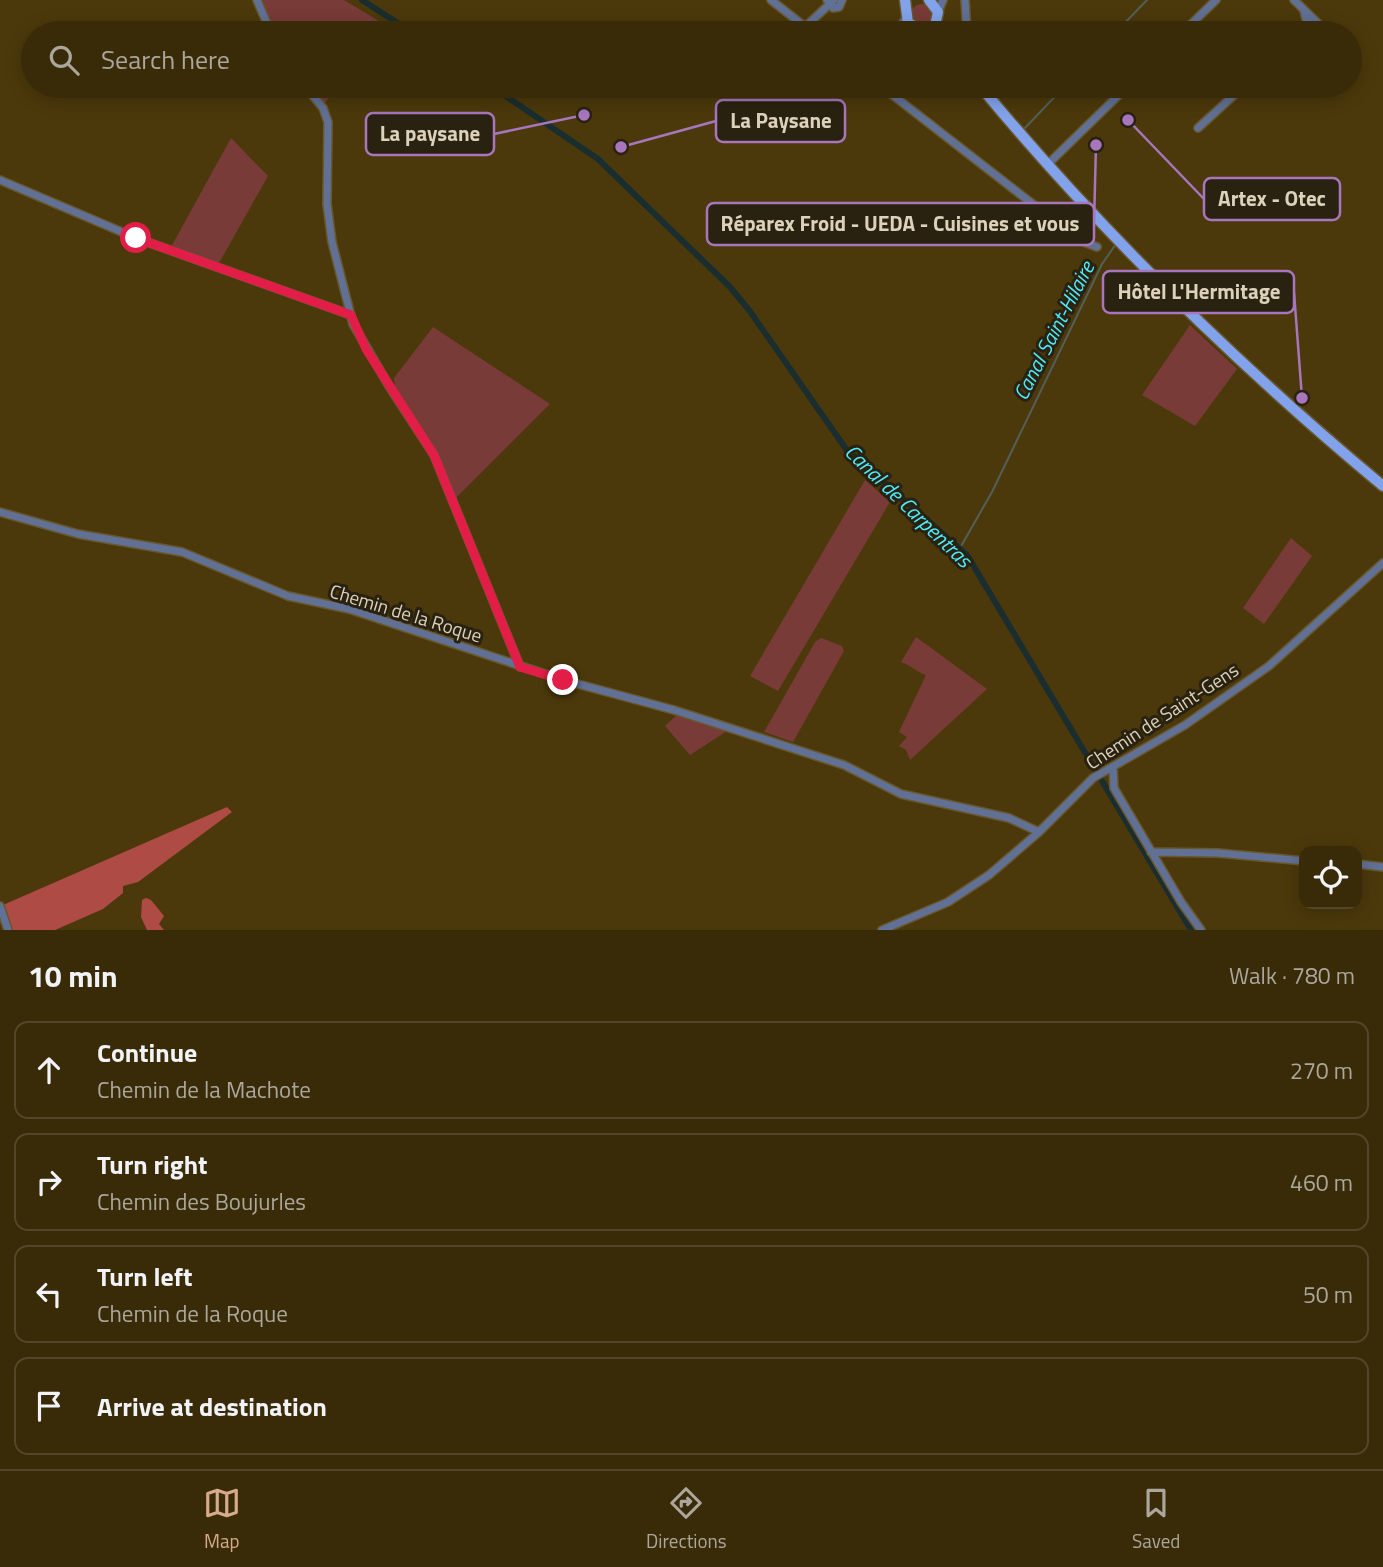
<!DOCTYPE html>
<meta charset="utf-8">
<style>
:root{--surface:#392b08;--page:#443716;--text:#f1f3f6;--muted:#aba79c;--line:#534729;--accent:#d6ab8b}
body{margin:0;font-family:"Titillium Web",sans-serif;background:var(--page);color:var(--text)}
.controls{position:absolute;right:21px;bottom:21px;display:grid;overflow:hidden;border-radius:14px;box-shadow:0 4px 18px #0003}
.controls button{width:63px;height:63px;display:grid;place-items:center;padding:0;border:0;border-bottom:2px solid var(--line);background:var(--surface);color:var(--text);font:35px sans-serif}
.stop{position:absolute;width:21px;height:21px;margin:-16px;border:5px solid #e11d48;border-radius:50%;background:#fff}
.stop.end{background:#e11d48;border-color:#fff;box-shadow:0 2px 7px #0008}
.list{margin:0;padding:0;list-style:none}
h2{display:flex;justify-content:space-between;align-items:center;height:91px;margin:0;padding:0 28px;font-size:30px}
h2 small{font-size:23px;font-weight:400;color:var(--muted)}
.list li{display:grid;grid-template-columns:46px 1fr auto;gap:21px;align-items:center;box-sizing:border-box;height:98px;margin:0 14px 14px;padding:0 14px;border:2px solid var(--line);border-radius:14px}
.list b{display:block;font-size:26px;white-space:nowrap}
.list p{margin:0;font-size:23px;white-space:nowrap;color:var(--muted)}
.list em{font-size:23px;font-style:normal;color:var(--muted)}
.icon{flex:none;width:38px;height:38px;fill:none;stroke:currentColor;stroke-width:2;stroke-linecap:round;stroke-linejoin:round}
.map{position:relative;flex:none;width:1383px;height:930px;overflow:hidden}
.search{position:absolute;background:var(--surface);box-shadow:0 4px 18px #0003;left:21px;right:21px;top:21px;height:77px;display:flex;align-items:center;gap:18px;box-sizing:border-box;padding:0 24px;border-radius:38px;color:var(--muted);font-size:26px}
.sheet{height:539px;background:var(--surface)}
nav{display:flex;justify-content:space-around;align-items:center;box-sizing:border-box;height:98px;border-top:2px solid var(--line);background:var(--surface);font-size:19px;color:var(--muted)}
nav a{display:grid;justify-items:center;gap:4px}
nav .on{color:var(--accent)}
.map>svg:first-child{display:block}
.green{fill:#783b37}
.forest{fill:#af4b45}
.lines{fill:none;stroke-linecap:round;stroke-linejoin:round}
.stream{stroke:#545f59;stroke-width:2}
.canal{stroke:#1a2e30;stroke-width:6}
.minor-casing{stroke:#69572e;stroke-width:10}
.major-casing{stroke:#69572e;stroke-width:13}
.minor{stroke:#607195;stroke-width:7}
.major{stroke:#82a2eb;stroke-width:10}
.route{stroke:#e11d48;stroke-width:9}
.labels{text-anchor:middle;stroke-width:6;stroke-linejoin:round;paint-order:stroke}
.street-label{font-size:19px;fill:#dcd1ba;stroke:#2a2210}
.water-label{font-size:21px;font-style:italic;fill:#4decfd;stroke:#2a2210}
.leader{fill:none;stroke:#a776bd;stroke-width:2.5}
.callout-dot{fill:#a776bd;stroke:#2a2210;stroke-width:2.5}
.callout{fill:#2a2210;stroke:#a776bd;stroke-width:2.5}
.callout-label{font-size:21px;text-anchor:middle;font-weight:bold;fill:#dcd1ba}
</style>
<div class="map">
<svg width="1383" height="930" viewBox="0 0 1383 930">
<rect width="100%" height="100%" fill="#4c390b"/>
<path class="green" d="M258,0H344L384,24L377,33H274Z
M911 15a11 11 0 1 1 22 0a11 11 0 1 1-22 0Z
M308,86H338L324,104Z
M231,138L268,176L219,263L171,247Z
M1190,325L1237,369L1195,426L1142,395Z
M433,327L550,404L456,498L439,454L395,387L394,378Z
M865,480L890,502L778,691L750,676Z
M1291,538L1312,556L1264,624L1243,608Z
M916,637L987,689L910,760L906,750L899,746L907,737L899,732L926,675C916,672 911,665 901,662Z
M821,638L842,646L844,651L793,742L764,732L815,642Z
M677,715H683L727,731L690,755L665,726Z"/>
<path class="forest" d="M227,807L232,812L138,882L123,886V893L103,909L55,930H12L3,905Z
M146,898L151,900L164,916L159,924L164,930H147L141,917L142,900Z"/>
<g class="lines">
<path class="stream" d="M1115,33L1147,0
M1024,129L1065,86
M960,548L992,492L1102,264L1116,244"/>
<path class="canal" d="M362,0L413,33
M491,86L598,159L730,287L749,310L846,449L967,555L1191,930"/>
<defs>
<path id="minor" d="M257,0L271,33
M771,0L813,33
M827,0L833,8L839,7L842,0
M965,0L967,33
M1294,0L1328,33
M938,12L943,0
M805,27L834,0
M896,33L906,18
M1182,33L1216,0
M1302,33L1307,23L1304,11
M305,86L323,108L328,122L327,204L332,242L353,324L389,386L434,455L520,667
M881,86L1079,240L1097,247
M1198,128L1244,86
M1047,165L1128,86
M0,180L136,238L351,315
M0,512L78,534L182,552L288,596L349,609L563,680L674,710L844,765L901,794L1009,818L1039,832
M1113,768L1114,788L1181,902L1201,930
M1151,852L1218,853L1304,861
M1357,864L1383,867
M0,906L8,930
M882,930L948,902L989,875L1039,832L1093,778L1185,725L1269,666L1383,563"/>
<path id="major" d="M905,0L908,23L929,33
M929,0L938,12L936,21L941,33
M980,86C1101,232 1238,365 1383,486"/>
</defs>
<use href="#minor" class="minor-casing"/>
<use href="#major" class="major-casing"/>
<use href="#minor" class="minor"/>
<use href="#major" class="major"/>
</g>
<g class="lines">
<path class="route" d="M136,238L351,315L366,349L434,455L520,667L563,680"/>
</g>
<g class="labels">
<g class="street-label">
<text transform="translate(406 613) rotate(17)" y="7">Chemin de la Roque</text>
<text transform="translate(1162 716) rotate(-33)" y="7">Chemin de Saint-Gens</text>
</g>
<g class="water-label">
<text transform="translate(1054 331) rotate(-63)" y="7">Canal Saint-Hilaire</text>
<text transform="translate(908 506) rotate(44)" y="7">Canal de Carpentras</text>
</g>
</g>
<path class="leader" d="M621 147L716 121M584 115L494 134M1128 120L1204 199M1096 145L1094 224M1302 398L1294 292"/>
<g class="callout-dot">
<circle cx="621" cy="147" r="7"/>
<circle cx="584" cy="115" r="7"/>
<circle cx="1128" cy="120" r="7"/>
<circle cx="1096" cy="145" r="7"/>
<circle cx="1302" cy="398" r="7"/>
</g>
<g class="callout">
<rect x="716" y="100" width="129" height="42" rx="7"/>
<rect x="366" y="113" width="128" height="42" rx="7"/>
<rect x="1204" y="178" width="136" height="42" rx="7"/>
<rect x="707" y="203" width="387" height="42" rx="7"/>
<rect x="1103" y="271" width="191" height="42" rx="7"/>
</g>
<g class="callout-label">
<text x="781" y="128">La Paysane</text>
<text x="430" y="141">La paysane</text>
<text x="1272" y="206">Artex - Otec</text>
<text x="900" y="231">Réparex Froid - UEDA - Cuisines et vous</text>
<text x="1199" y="299">Hôtel L'Hermitage</text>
</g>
</svg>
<div class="controls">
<button><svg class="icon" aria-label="locate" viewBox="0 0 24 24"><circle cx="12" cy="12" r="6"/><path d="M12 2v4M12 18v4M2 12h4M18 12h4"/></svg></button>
</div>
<div class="stop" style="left:136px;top:238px"></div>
<div class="stop end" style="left:563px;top:680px"></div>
<div class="search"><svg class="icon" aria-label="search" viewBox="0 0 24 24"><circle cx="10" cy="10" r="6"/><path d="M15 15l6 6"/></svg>Search here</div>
</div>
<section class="sheet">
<h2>10 min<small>Walk · 780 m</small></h2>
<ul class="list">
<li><svg class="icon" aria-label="ahead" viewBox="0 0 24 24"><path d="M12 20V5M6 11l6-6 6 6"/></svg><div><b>Continue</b><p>Chemin de la Machote</p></div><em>270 m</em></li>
<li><svg class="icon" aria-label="right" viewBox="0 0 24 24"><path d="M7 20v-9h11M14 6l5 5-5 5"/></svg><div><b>Turn right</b><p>Chemin des Boujurles</p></div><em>460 m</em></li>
<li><svg class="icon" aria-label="left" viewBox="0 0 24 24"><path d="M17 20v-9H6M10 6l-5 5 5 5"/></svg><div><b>Turn left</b><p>Chemin de la Roque</p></div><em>50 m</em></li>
<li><svg class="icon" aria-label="arrive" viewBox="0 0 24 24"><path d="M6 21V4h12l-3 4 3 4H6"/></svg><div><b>Arrive at destination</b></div></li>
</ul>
</section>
<nav>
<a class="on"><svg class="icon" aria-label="map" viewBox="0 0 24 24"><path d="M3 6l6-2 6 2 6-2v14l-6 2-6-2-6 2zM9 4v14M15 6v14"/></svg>Map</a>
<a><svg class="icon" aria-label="directions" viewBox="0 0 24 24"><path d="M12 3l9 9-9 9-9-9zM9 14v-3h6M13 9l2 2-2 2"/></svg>Directions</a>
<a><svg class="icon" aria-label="saved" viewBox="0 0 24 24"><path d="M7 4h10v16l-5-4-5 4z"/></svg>Saved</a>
</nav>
